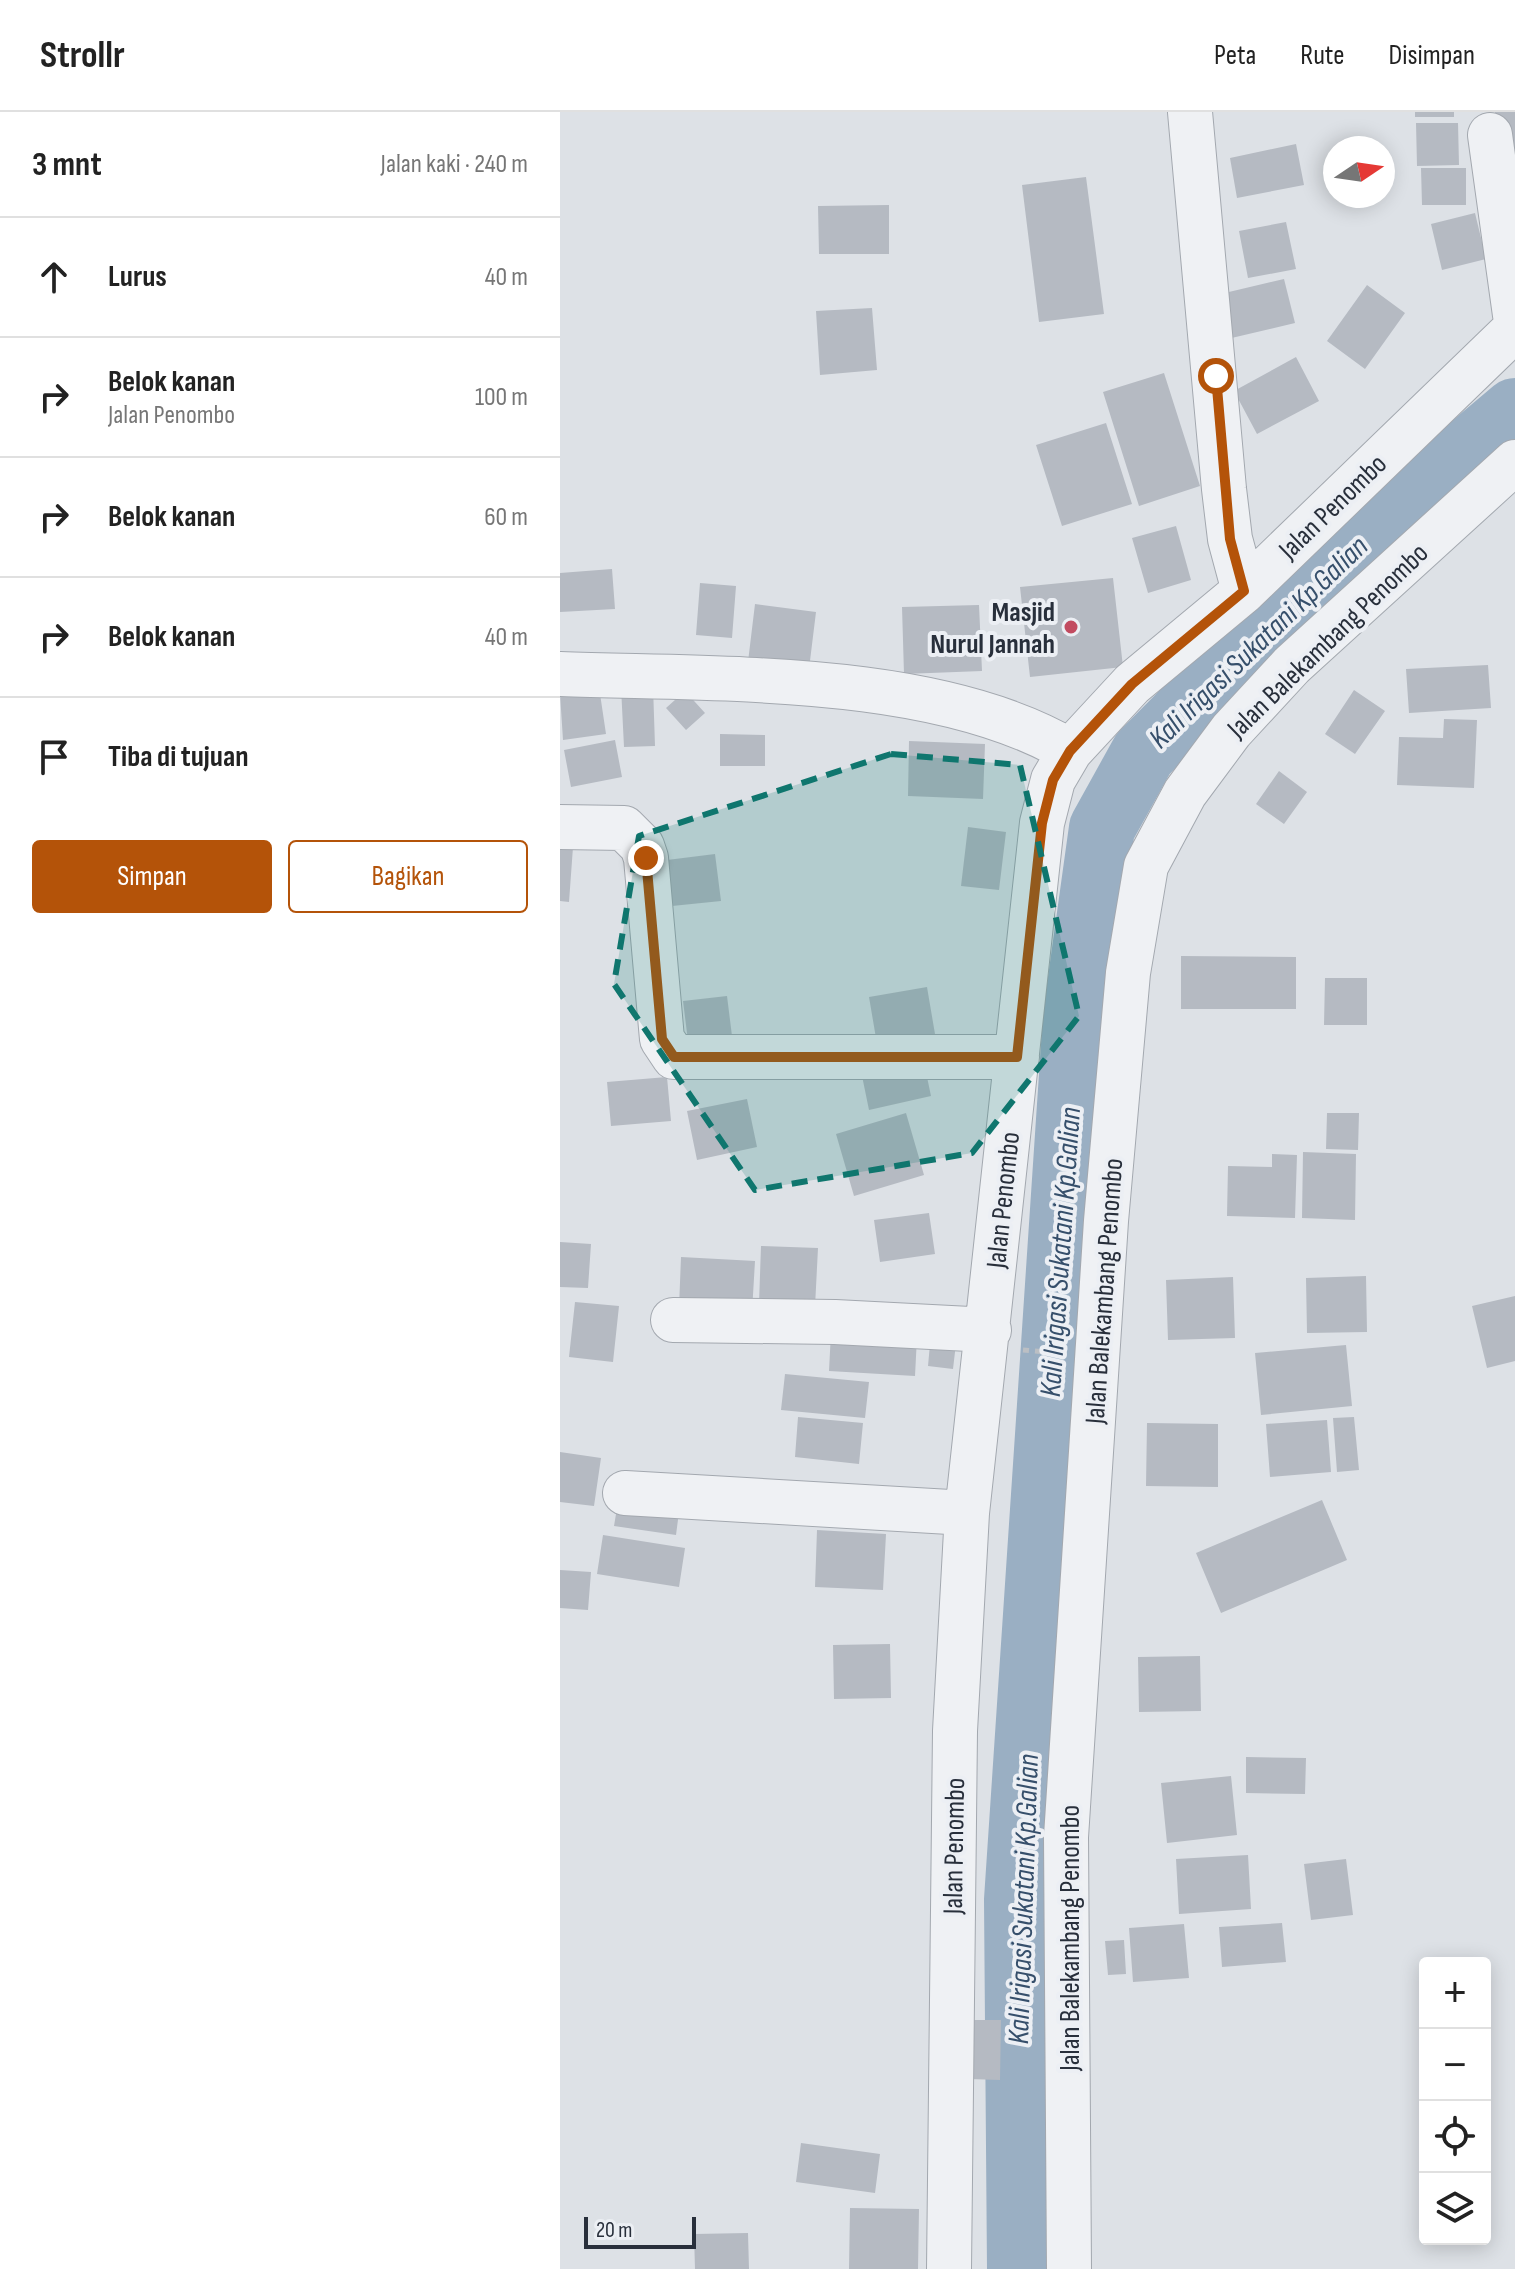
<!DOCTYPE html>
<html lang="id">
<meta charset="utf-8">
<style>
:root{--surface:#fff;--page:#f2f2f2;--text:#222;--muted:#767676;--line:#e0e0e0;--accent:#b45309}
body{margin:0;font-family:"Sofia Sans Condensed",sans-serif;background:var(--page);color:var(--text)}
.controls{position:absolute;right:24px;bottom:24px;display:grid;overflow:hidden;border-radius:8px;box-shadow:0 4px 20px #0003}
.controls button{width:72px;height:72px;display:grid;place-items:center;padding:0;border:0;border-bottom:2px solid var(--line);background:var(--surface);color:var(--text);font:40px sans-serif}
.compass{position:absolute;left:763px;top:24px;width:72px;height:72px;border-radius:50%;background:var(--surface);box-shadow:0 4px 20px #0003;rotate:77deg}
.scale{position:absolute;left:24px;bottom:20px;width:112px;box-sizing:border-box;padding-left:8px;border:4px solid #282f3b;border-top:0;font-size:22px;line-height:28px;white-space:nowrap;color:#282f3b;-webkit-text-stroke:6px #eceff4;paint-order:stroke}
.stop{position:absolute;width:24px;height:24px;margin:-18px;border:6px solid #b45309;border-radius:50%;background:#fff}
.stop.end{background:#b45309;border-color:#fff;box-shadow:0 2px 8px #0008}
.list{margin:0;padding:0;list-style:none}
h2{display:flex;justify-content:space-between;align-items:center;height:104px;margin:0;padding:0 32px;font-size:34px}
h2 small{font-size:26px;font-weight:400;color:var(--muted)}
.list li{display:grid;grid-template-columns:52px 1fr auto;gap:24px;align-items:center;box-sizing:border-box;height:120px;padding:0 32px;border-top:2px solid var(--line)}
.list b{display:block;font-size:30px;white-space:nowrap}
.list p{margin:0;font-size:26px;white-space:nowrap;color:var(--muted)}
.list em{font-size:26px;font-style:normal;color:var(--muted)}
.actions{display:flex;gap:16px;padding:24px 32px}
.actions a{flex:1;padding:18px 0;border:2px solid var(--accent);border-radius:8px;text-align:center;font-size:28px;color:var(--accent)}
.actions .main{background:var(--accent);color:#fff}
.icon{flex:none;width:44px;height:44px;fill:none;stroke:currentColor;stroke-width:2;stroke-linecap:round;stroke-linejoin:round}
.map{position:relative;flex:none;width:955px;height:2157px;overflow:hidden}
header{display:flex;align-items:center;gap:48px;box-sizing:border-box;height:112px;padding:0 40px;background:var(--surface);border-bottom:2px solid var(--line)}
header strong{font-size:38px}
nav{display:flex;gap:44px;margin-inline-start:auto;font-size:28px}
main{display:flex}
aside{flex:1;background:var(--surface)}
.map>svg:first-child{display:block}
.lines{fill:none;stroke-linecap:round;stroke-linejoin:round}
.river{stroke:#9aafc3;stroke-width:66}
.building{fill:#b5bac2}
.minor-casing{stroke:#a3a8af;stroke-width:46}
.path{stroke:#bbbfc4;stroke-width:5;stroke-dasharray:6 6;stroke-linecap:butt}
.minor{stroke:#eff1f4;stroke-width:44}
.route{stroke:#b45309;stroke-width:10}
.marked{fill:#0f766e;fill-opacity:0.2;stroke:#0f766e;stroke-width:6;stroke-dasharray:16 10;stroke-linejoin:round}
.poi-dot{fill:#c24b60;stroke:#eceff4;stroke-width:3}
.labels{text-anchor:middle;stroke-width:8;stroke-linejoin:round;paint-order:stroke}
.street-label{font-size:28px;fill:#282f3b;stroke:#eceff4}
.poi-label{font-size:28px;font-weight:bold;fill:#282f3b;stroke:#eceff4;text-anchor:end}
.water-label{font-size:30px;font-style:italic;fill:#364f6b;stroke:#eceff4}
</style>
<header>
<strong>Strollr</strong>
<nav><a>Peta</a><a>Rute</a><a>Disimpan</a></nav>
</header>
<main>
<aside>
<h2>3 mnt<small>Jalan kaki · 240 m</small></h2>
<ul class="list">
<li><svg class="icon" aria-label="ahead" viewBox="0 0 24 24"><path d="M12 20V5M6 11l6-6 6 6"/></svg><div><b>Lurus</b></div><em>40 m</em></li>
<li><svg class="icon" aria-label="right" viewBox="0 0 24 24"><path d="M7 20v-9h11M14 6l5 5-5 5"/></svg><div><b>Belok kanan</b><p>Jalan Penombo</p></div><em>100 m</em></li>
<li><svg class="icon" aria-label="right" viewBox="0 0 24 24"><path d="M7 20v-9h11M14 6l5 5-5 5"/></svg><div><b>Belok kanan</b></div><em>60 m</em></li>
<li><svg class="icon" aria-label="right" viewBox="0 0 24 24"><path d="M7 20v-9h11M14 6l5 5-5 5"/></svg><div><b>Belok kanan</b></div><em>40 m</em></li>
<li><svg class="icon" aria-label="arrive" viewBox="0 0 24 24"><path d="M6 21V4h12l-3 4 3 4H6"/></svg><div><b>Tiba di tujuan</b></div></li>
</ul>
<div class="actions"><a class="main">Simpan</a><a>Bagikan</a></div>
</aside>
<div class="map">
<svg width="955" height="2157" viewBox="0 0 955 2157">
<rect width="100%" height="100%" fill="#dde1e6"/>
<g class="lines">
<path class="river" d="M460,2157L457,1788L516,903L542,716L583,642L763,461L955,299"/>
</g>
<path class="building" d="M855,0H894V5H855Z
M935,0H955V71L939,72Z
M856,11H898L899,53L857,54Z
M736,32L744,73L677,86L670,46Z
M861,56H906V93H862Z
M526,65L544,202L479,210L462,73Z
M329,93V142H259L258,94Z
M915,101L926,147L882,158L871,112Z
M726,110L736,157L688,166L679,119Z
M724,167L735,211L663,228L652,184Z
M807,173L845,201L805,257L767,229Z
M312,196L317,258L260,263L256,199Z
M736,245L759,289L697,322L674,279Z
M604,261L640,374L579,394L543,280Z
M546,311L572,392L502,414L476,333Z
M616,414L631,468L588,481L572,426Z
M52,457L55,497L0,500V461Z
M553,466L563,555L470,565L460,475Z
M140,471L176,474L172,526L136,523Z
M195,492L256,500L248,565L187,558Z
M419,493L422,559L344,562L342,495Z
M928,553L931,596L849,601L846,557Z
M93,574L95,634L64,635L61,575Z
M39,575L46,622L3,628L0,582Z
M794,578L825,599L795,642L765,622Z
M125,579L145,601L126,618L106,596Z
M884,607L917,608L914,676L837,673L839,625L883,626Z
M160,622L205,623V654H160Z
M55,628L62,665L11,675L4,638Z
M349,629L425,632L423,687L348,684Z
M719,659L747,680L724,712L696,692Z
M408,715L446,720L439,778L401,774Z
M0,734L13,735L9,790L0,789Z
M155,742L161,789L112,794L107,748Z
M621,844L736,845V897H621Z
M765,866H807V913H764Z
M367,875L375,922L317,932L309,885Z
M167,884L173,932L129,937L123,889Z
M363,946L371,984L309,998L301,959Z
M107,965L111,1009L51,1014L47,970Z
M187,987L197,1035L137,1048L127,999Z
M346,1001L364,1063L294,1084L276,1022Z
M767,1001H799L798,1038L766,1037Z
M743,1040L796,1042L795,1108L742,1106Z
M712,1042L737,1043L735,1106L667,1104L668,1054L712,1055Z
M369,1101L375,1142L320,1150L314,1108Z
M0,1130L31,1132L28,1176L0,1175Z
M201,1134L258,1136L255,1195L199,1192Z
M121,1145L195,1149L192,1200L119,1196Z
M806,1164L807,1220L747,1221L746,1166Z
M673,1165L675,1226L608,1228L606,1168Z
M955,1184V1249L927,1256L912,1194Z
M15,1190L59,1194L53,1250L9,1245Z
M271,1220L357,1225L355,1264L269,1259Z
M371,1221L397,1223L393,1257L368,1254Z
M786,1233L792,1294L701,1303L695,1241Z
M225,1262L309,1270L305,1306L221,1298Z
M238,1305L303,1311L299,1352L235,1345Z
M794,1305L799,1358L777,1360L773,1306Z
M767,1308L771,1360L710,1365L706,1312Z
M587,1311L658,1312V1375L586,1374Z
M0,1340L41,1346L34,1394L0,1390Z
M762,1388L787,1448L661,1501L636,1441Z
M58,1390L119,1400L116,1423L54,1414Z
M257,1418L326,1422L323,1478L255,1475Z
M43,1423L125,1436L119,1475L37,1462Z
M0,1458L31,1460L28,1498L0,1496Z
M330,1532L331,1586L274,1587L273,1533Z
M640,1544L641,1599L579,1600L578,1545Z
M686,1645L746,1646L745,1682L686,1681Z
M671,1664L677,1723L607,1731L601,1671Z
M688,1743L691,1797L619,1802L616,1747Z
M786,1747L793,1803L751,1808L744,1752Z
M722,1811L726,1850L662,1855L659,1815Z
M624,1812L629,1866L573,1870L569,1816Z
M564,1828L566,1862L548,1863L545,1829Z
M409,1908H441L440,1968L409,1967Z
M241,2031L320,2042L315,2081L236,2070Z
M290,2096L359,2097L358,2157H289Z
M188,2121L189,2157H135L134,2122Z"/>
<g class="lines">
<defs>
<path id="minor" d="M630,0L664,377L670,427L684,479
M930,23L955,203
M0,562C155,568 375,559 510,639
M0,715L64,716L82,734L86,746L102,927L114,945H457
M113,1208L275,1210L429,1218
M65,1381L407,1401
M389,2157L395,1619L407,1401L482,711L493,668L510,639L572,572L684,479L955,217
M509,2157L506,1725L546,1109L568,861L586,754L625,681L671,619L732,553L955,350"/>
</defs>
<use href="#minor" class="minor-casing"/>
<path class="path" d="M463,1238L497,1241"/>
<use href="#minor" class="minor"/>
</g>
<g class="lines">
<path class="route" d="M86,746L102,927L114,945H457L482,711L493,668L510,639L572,572L684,479L670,427L656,264"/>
</g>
<path class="marked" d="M331,642L460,653L519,904L412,1041L195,1078L54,872L79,724Z"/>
<circle class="poi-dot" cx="511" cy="515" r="8"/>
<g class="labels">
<g class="street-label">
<text transform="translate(772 394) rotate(-44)" y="10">Jalan Penombo</text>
<text transform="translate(767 528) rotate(-44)" y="10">Jalan Balekambang Penombo</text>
<text transform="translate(442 1088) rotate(-84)" y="10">Jalan Penombo</text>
<text transform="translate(543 1179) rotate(-86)" y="10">Jalan Balekambang Penombo</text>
<text transform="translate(393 1734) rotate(-89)" y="10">Jalan Penombo</text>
<text transform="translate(509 1826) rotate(-90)" y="10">Jalan Balekambang Penombo</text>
</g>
<g class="poi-label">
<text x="495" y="509">Masjid<tspan x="495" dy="32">Nurul Jannah</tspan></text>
</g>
<g class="water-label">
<text transform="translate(698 530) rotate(-44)" y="10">Kali Irigasi Sukatani Kp.Galian</text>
<text transform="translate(500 1140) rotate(-86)" y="10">Kali Irigasi Sukatani Kp.Galian</text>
<text transform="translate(463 1787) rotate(-88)" y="10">Kali Irigasi Sukatani Kp.Galian</text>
</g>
</g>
</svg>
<div class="controls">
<button>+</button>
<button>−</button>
<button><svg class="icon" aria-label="locate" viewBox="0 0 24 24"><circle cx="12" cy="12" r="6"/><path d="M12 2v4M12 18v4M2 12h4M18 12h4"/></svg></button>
<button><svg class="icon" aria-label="layers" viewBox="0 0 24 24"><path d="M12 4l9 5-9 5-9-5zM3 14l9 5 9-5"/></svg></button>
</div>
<svg class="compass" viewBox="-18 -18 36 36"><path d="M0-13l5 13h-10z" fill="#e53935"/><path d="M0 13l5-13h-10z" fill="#767676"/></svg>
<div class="scale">20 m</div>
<div class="stop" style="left:656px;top:264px"></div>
<div class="stop end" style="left:86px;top:746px"></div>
</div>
</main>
